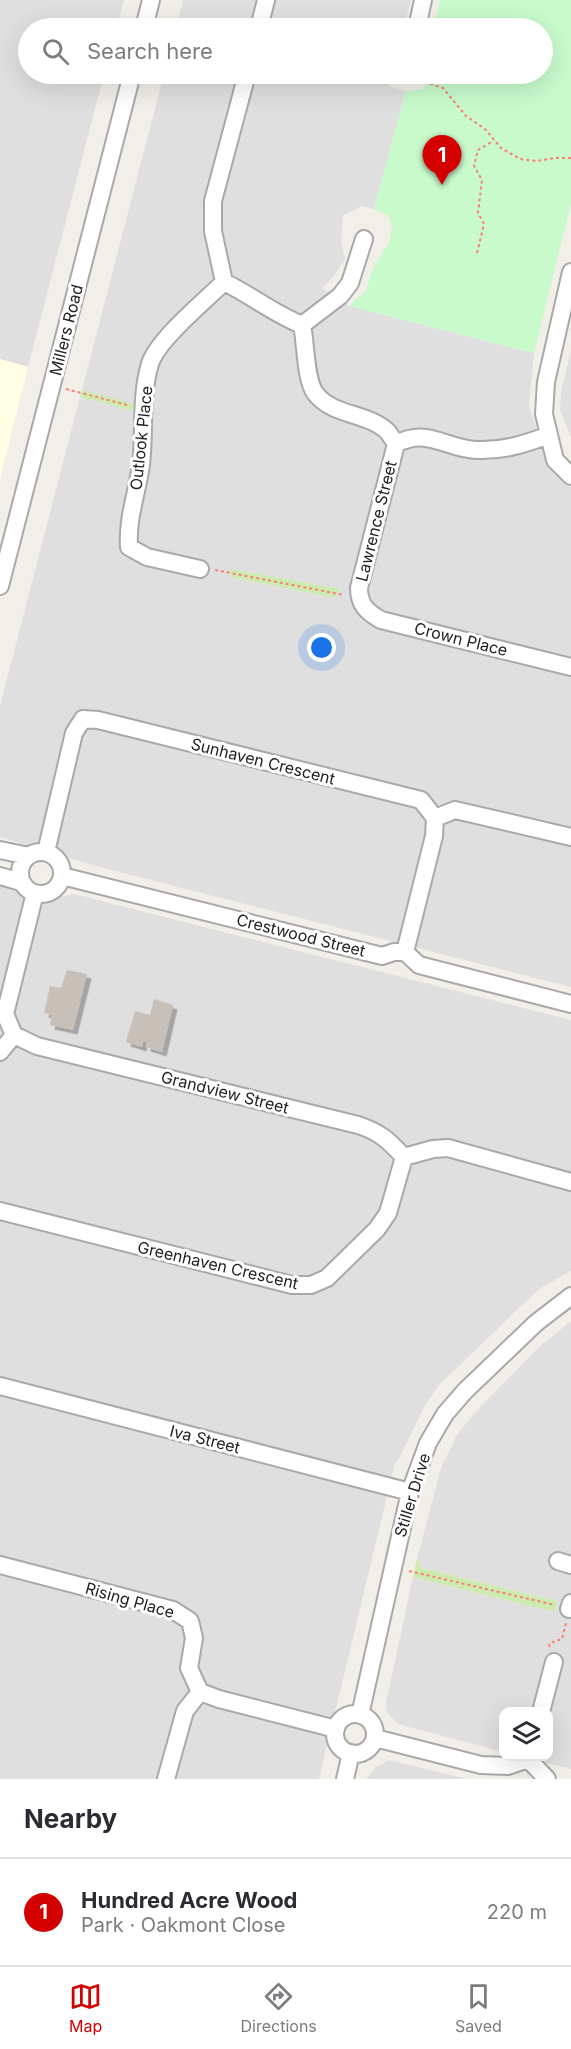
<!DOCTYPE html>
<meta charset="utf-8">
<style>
:root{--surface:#fff;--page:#f7f7f7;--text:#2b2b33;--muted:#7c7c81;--line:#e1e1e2;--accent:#d40000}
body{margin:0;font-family:Inter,sans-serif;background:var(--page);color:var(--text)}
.controls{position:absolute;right:18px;bottom:18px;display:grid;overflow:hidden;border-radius:12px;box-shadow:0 6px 24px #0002}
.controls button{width:54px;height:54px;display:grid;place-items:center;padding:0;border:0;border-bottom:2px solid var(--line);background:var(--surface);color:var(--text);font:30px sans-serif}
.you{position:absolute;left:322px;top:648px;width:21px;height:21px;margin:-15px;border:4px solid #fff;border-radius:50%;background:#1a73e8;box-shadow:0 0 0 9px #1a73e833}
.badge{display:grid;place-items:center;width:39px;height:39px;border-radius:50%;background:var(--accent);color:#fff;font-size:20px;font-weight:700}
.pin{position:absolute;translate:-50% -50px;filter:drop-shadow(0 2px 3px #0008)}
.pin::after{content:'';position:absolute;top:32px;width:21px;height:18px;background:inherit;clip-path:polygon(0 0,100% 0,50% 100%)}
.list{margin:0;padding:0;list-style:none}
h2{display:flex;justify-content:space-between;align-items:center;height:78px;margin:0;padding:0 24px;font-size:26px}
h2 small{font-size:20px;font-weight:400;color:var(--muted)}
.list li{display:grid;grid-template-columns:39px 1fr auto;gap:18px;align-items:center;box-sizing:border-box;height:108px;padding:0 24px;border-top:2px solid var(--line)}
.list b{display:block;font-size:22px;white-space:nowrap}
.list p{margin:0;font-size:20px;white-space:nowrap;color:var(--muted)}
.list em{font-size:20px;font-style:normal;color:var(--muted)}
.icon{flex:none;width:33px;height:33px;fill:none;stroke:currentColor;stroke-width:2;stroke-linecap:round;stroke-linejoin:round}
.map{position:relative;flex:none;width:571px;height:1779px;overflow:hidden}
.search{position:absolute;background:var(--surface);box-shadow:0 6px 24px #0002;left:18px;right:18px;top:18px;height:66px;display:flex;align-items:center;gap:15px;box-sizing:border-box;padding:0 21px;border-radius:33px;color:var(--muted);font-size:22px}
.sheet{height:186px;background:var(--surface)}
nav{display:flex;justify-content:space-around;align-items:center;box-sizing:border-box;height:84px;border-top:2px solid var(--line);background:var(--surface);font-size:16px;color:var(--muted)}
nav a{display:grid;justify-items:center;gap:3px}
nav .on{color:var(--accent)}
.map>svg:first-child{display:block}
.residential{fill:#e0dfdf;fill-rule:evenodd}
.education{fill:#ffffe5}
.grass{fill:#cdebb0}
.park{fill:#c8facc}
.building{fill:#c7bfb8;filter:url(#shadow)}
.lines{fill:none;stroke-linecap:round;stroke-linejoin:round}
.minor-casing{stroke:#a9a9a9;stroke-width:20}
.path{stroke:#fa8072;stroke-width:2;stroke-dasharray:3 3;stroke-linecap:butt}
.minor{stroke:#fff;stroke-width:16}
.labels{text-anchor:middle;stroke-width:6;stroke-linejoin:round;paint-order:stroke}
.street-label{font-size:16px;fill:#222;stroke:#fff}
</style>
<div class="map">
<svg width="571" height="1779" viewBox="0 0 571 1779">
<defs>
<filter id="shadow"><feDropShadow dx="4.5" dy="4.5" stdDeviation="0" flood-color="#0004"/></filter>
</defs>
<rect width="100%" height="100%" fill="#f2efe9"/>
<path class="residential" d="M0,0H124L116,28H28V74H104L28,367L0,359Z
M183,0H411L404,28H176Z
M164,74H382L391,87L406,91L374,209L362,206L343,215L341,241L345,259L334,276L322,288L349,306L534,353L529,406L548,464L571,488V987L92,865L0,837V706L80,397L133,411L135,405L82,390ZM231,569L341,589V590L335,598L230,577Z
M571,351V437L560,410L561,392Z
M0,882L60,897L74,894L571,1020V1271L539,1289L440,1384L424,1407L400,1457L395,1463L319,1779H0Z
M571,1321V1769L522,1757L548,1756V1712H504L503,1752L398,1724L387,1712L386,1703L413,1577L555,1612L557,1601L422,1568L417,1559L441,1468L457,1435L471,1417L539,1347Z
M389,1760L467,1779H366L376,1767Z"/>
<path class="education" d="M0,359L28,367L0,479Z"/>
<path class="grass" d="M82,390L135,404L133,411L80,397Z
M231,569L341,589L335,598L230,577Z
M417,1559L422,1568L557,1601L555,1612L413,1577Z"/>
<path class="park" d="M440,0H571V204L534,353L349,306L366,290L372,270L389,242L392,227L389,216L374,209L406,91L423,89L434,76V74H542V28H433Z"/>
<path class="building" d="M67,970L87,974L73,1030L50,1025L52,1015L44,1013L50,986L61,988Z
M154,999L173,1005L162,1052L146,1047L147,1042L143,1041L142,1047L126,1042L135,1011L150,1015Z"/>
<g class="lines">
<defs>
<path id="minor" d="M144,28L151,0
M259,28L266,0
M417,28L423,0
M571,272L546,382L544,414L555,460L571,476
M224,282C251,295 274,314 302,325C306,343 305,378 315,393C333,417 368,412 388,432C391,436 393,440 396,444C429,427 445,449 477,450C503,451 525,444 549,435
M224,282L213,231V201L247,74
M302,325L340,296L350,283L364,239
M396,444L359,588C359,605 367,612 381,620L571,667
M200,569L147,557L129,547C127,519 137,493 141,465C145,432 140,397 150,364C157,340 205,301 224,282
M0,586L132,74
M435,818L455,810L571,837
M0,850L29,856
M46,852L74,733L83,719L98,720L421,800L435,818L434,836L405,952
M20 873a21 21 0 1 1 42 0a21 21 0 1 1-42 0Z
M0,876L21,882
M62,876L382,956L394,952H405L419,965L571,1004
M35,893L5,1014L14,1035L37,1046L358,1125C380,1132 388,1140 404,1157L433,1149L448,1148L571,1182
M0,1052L14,1035
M0,1211L292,1285H311L327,1278L377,1229L388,1213L404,1157
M0,1386L410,1492
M558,1561L571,1565
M0,1565L173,1610L190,1621L194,1638L189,1668L200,1692L219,1699L336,1729
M569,1609L571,1603
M541,1712L554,1662
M335 1734a20 20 0 1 1 40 0a20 20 0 1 1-40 0Z
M360,1715L410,1492L428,1443L445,1414L465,1391L536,1323L571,1296
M375,1738L481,1765L508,1766L528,1759L547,1779
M166,1779L185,1711L200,1692
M345,1779L351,1753"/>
</defs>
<use href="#minor" class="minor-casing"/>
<path class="path" d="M415,74L428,83L443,88L466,116L485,129L501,148L520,159L536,161L555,158H571
M477,253L484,224L478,213L482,180L474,166L478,150L493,141
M66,389L127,405
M215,570L344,595
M409,1571L555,1605
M549,1647L550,1643L562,1639L566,1623"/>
<use href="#minor" class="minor"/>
</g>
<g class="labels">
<g class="street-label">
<text transform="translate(66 330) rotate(-76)" y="6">Millers Road</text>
<text transform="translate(141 438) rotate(-84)" y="6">Outlook Place</text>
<text transform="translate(376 521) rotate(-76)" y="6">Lawrence Street</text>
<text transform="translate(461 639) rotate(14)" y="6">Crown Place</text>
<text transform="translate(263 761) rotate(14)" y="6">Sunhaven Crescent</text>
<text transform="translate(301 935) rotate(14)" y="6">Crestwood Street</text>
<text transform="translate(225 1092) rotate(14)" y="6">Grandview Street</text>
<text transform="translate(218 1265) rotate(13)" y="6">Greenhaven Crescent</text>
<text transform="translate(205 1439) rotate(14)" y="6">Iva Street</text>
<text transform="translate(412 1495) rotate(-73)" y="6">Stiller Drive</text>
<text transform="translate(130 1600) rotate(16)" y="6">Rising Place</text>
</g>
</g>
</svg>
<div class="controls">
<button><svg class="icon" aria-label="layers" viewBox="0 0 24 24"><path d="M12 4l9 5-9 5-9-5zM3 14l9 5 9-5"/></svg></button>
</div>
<div class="you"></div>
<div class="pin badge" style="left:442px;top:185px">1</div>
<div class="search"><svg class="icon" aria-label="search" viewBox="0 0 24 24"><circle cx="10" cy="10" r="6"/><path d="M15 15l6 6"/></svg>Search here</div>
</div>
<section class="sheet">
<h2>Nearby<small></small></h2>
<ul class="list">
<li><span class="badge">1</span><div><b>Hundred Acre Wood</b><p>Park · Oakmont Close</p></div><em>220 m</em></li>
</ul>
</section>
<nav>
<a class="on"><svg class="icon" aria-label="map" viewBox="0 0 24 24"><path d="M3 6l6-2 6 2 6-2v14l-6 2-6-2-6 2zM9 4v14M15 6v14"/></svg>Map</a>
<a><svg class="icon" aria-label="directions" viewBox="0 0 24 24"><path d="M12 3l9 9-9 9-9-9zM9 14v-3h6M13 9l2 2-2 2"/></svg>Directions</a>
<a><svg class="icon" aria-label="saved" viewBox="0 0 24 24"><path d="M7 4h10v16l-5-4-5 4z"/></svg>Saved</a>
</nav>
